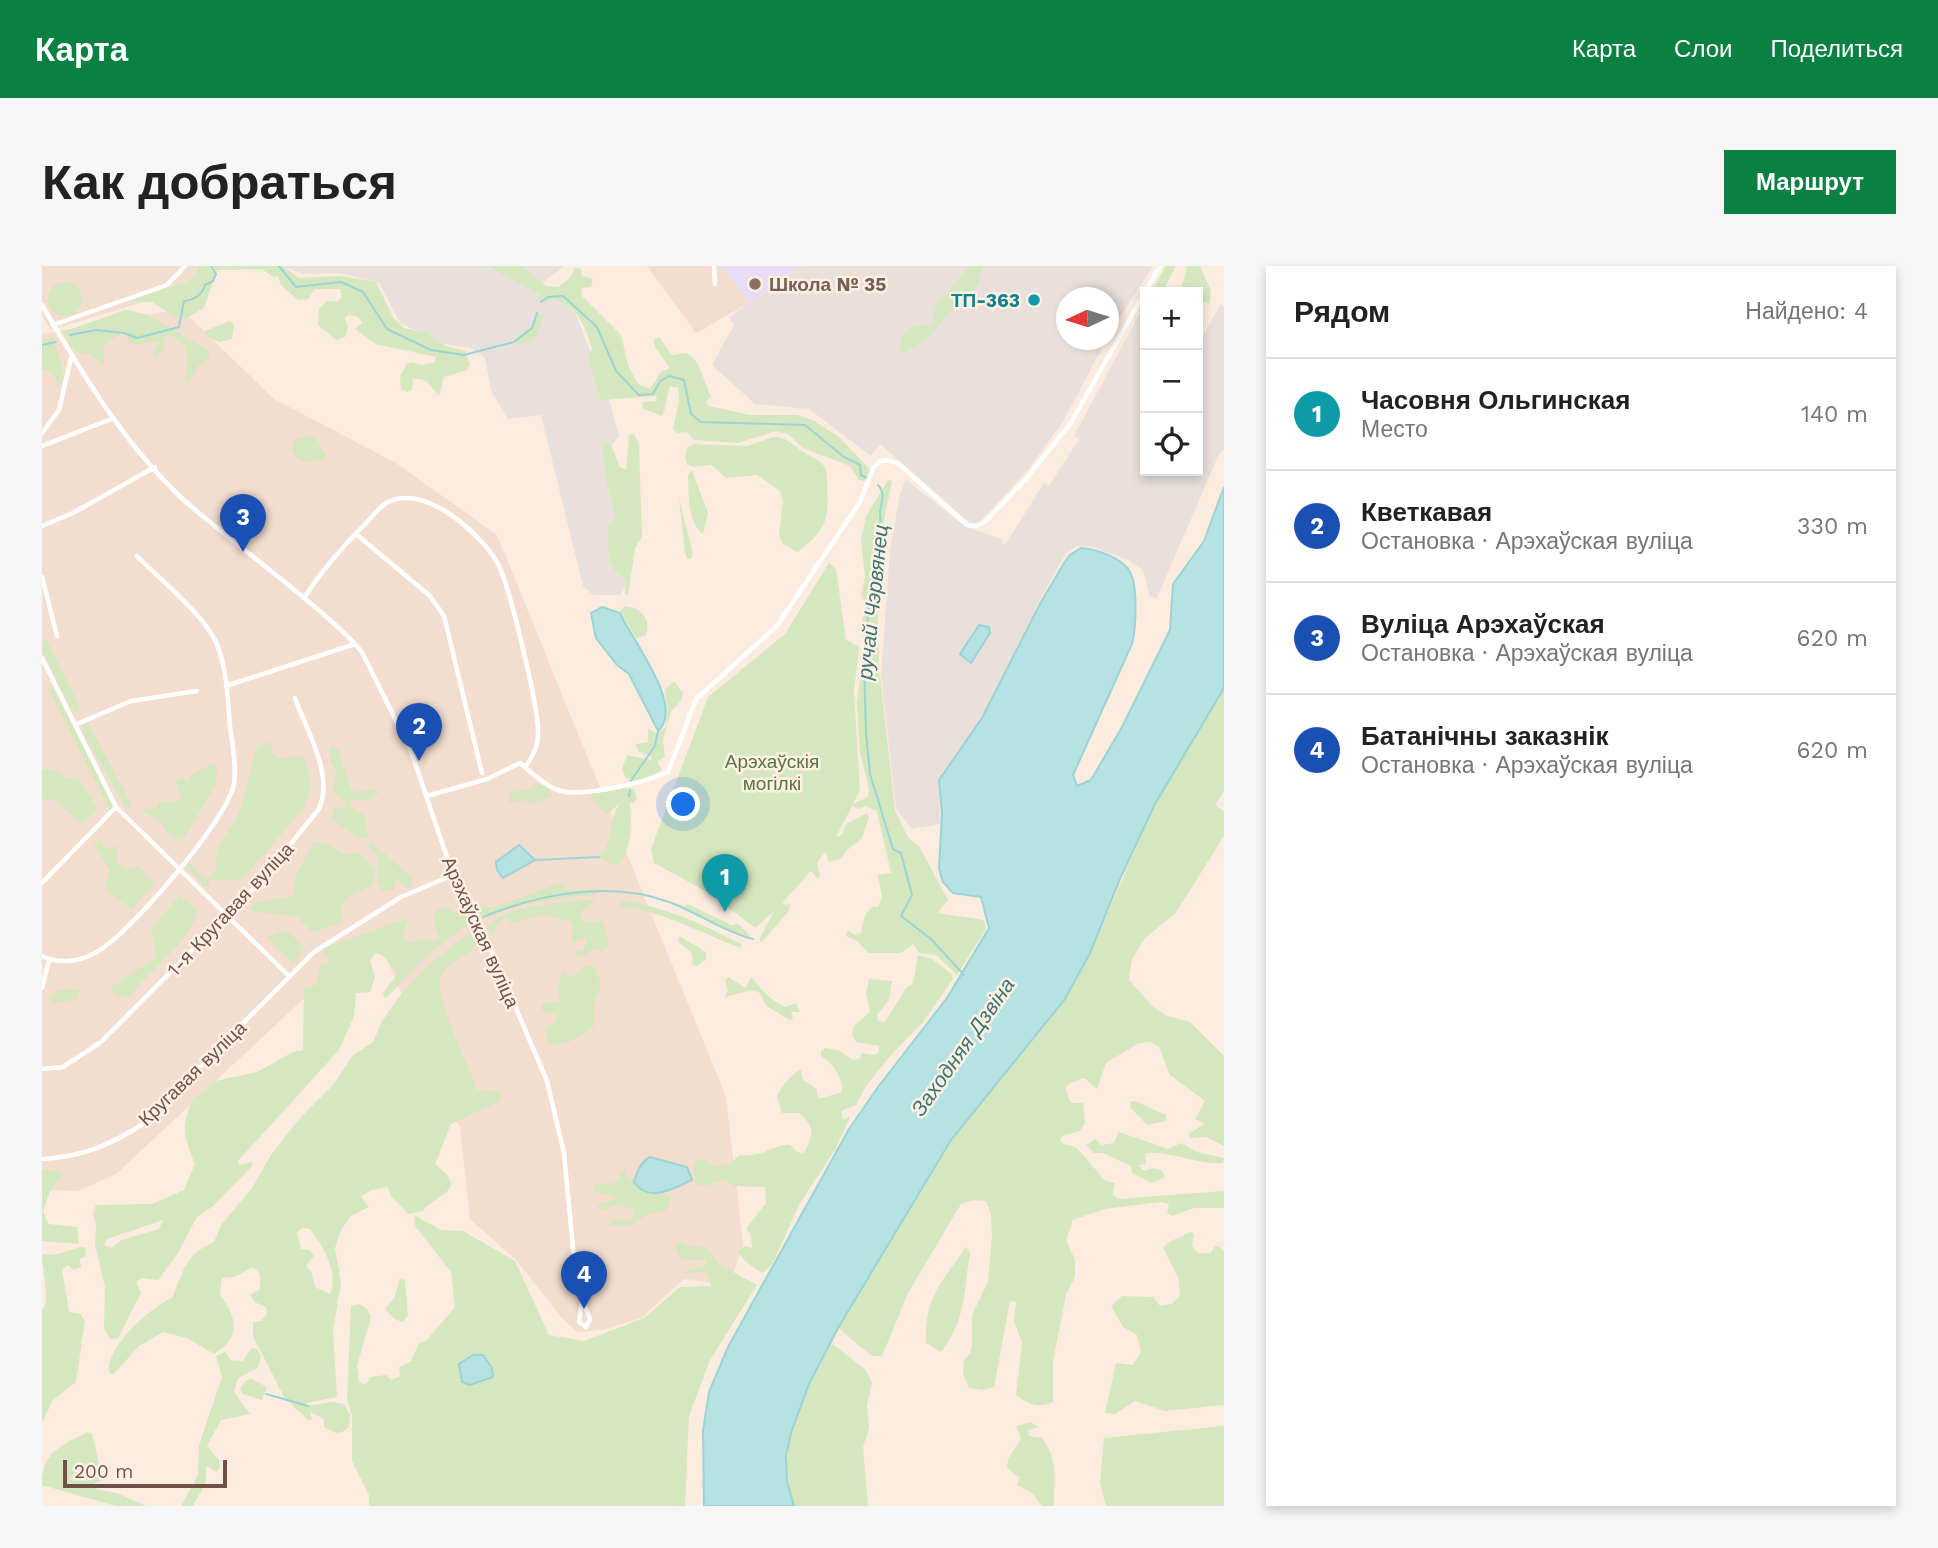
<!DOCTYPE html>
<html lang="ru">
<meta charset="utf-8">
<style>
:root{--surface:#fff;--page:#f6f6f6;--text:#222;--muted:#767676;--line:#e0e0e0;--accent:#0b8043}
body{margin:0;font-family:"Work Sans",sans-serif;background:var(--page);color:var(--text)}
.controls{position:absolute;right:21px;top:21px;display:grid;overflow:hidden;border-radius:0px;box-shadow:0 4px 10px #0003}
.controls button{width:63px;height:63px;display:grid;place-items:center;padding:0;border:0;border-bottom:2px solid var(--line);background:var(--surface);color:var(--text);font:35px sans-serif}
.compass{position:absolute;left:1014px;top:21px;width:63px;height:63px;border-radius:50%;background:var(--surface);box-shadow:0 4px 10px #0003;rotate:266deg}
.scale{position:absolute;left:21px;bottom:18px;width:164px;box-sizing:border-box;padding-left:7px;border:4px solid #705148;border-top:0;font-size:19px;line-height:24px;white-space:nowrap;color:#705148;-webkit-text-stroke:5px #fef1e4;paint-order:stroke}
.you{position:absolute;left:642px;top:539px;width:24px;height:24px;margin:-18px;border:5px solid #fff;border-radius:50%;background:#1a73e8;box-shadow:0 0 0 10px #1a73e833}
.badge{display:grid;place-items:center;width:46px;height:46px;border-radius:50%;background:var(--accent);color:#fff;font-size:23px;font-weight:700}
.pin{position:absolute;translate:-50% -58px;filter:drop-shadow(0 2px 4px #0008)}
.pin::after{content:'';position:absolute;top:37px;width:24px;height:21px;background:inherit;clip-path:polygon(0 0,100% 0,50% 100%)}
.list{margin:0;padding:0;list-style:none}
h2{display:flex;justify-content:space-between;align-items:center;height:91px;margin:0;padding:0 28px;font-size:30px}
h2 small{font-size:23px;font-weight:400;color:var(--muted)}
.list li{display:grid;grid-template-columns:46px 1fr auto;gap:21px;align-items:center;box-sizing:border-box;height:112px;padding:0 28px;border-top:2px solid var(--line)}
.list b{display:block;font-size:26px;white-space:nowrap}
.list p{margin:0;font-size:23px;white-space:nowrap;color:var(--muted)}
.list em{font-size:23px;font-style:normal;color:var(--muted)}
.icon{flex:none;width:38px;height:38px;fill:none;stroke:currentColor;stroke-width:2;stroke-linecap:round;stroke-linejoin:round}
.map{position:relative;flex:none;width:1182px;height:1240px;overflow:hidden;border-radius:0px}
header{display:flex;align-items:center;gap:42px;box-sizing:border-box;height:98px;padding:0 35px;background:var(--accent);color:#fff}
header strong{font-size:33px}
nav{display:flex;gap:38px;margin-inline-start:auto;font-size:24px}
.intro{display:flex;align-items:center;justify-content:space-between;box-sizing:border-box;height:168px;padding:0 42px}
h1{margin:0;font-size:49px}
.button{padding:18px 32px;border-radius:0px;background:var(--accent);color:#fff;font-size:24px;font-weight:700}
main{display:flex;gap:42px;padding:0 42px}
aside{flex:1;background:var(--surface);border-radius:0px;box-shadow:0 4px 10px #0003}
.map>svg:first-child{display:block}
.residential{fill:#f2ddce}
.industrial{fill:#e9e0db}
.education{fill:#e9dcf7}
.green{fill:#d5e7bf;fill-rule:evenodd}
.water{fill:#b5e2e3;stroke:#9cd3d4;stroke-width:2}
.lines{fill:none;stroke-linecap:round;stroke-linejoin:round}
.stream{stroke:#9cd3d4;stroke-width:2}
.street{stroke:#fff;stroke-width:4.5}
.education-dot{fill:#8d6e63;stroke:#fef1e4;stroke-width:2.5}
.culture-dot{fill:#0f9aa8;stroke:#fef1e4;stroke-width:2.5}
.labels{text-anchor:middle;stroke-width:5;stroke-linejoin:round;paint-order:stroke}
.education-label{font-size:19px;font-weight:bold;fill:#785e54;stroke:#fef1e4;text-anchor:start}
.culture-label{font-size:19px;font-weight:bold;fill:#0d838f;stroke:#fef1e4;text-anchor:end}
.park-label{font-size:19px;fill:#577641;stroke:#fef1e4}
.street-label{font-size:19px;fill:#705148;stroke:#fef1e4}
.water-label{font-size:21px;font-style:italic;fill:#3d7476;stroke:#fef1e4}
</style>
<header>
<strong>Карта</strong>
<nav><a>Карта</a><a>Слои</a><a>Поделиться</a></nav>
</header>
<div class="intro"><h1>Как добраться</h1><a class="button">Маршрут</a></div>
<main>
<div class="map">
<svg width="1182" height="1240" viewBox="0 0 1182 1240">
<rect width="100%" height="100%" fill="#fbecdf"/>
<path class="residential" d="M0,0H167L156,16L130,27L9,64L0,50Z
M605,0H680L707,37L654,67Z
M139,43L232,133L354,197L455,269L684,831L701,978L688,1019L642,1013L599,1052L561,1064L535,1066L520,1052L474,994L428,953L418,862L333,666L74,908L36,925L0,924V68Z"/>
<path class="industrial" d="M241,0H522L499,18L533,47L565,126L577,170L566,184L586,315L578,329H551L541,320L499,149L466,153L449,124L443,92L429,82L402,78L358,57L337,17L297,7L261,8Z
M759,0H1111L1067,68L1066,32H1024V74H1064L1021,156L984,206L936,258H929L838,178L829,190L767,143L713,138L670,99L692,59L687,51Z
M1102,39L1103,205H1156V68L1161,70L1178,39L1182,41V184L1177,188L1115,332L1108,331L1101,304L1086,294L1051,281L1035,280L1024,287L997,336L990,355L940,452L897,514L898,558L870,563L854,543L839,409L848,284L858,228L864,214L923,260L961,274L960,278L963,279L1002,217L1007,220L1037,173L1032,170Z"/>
<path class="education" d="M680,0H759L707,37Z"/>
<path class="green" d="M158,0H241L257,12L299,10L334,16L351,51L362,62L385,67L404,80L423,85L428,99L425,104L402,111L397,129C387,121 389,112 371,113L370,124L365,126L359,123L358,110L365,98L370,96L380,99L393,96L394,91L334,78L313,63L320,57L316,51L306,49L303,52L306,61L303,71L294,74L276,59L277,43L285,35L296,36L300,31L298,23H273L266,33L256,34L239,19L236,10L231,11L220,3L175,4L162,42L143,53L132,50L110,36L86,35L144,16L152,11Z
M445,0H479L504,20L516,21L528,12L533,2L539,3L540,10L551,13L549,21L540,22L539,29L579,69L586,99L596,118L608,123L619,106L628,102L613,81L612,74L617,71L630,89L645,87L655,96L669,131L664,135L667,140L708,149H755L771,154L798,172L830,206L823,215L817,214L808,200L761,182L746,168L734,165L696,177L652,174L645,166L635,167L631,163L637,135L636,122L628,120C624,131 625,141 620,150L600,142L601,136L615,135L614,130L559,134L546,92L550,83C544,61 535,39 511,33L503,37L496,33L497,28Z
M928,0H940L936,19L917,35L886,73L861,88L857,81C863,56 875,61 893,58L891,47L895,39Z
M1124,0H1134L1121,26H1109Z
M1145,0H1158L1169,25L1167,38L1162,36L1157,26L1140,21Z
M6 33a17 17 0 1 1 34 0a17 17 0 1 1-34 0Z
M83,44L104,48L167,85V92L156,100L147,116L143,117C143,95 152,81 129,69L123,71L121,84L114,91L111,88L117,75L91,79L81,67L61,79L63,96L59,98L49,88C31,90 29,80 21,66Z
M495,46L502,51L494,71L474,80L473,73L490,61Z
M188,55L192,59L190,73L177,76L164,70L163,65Z
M12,72C14,88 26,104 18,120L9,105L0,104V74Z
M592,168L597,178L600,271L593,282L586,329L583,328L584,313L574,307L567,295L566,261L574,250L566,223L560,182L562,177L569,178L578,201L584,204L587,169Z
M264,170L274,172L284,190L282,193L262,196L255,193L250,183L253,174Z
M731,171C745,171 749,178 760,185C766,189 778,194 782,200C786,206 785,216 785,222C788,255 782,265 756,286L741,278L737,269L741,235L738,225L715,209L684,212L670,199L651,201L645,199L643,190L646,181L652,178L705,180Z
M650,204L666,247L661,268C645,257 647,227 646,209Z
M846,214L850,215L839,269L835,313L837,401L853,544L867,573L877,580L906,634L895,647L942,654L944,663L915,709L894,689L877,687L871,678L859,687H826L815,675L804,670L806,664L813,669L819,667L823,649L830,641H836L840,631L836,609L849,607L835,545L823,540L817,543L810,540L794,571L800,569L804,558L825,547L827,551L820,572L803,586L799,593L787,596L783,586L775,597L778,609L776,613L769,605L741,636V639L748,638L747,645L720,676L717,674L732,645L713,662L667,627L612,597L609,583L666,431L743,368L787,297L794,303L804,374L817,381L812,426L818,524L811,538L826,531L827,523L818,487L815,437L822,381L820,355L824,342L819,329L823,311L819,275L824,250Z
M637,232L651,287L649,293H645L643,287Z
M583,340C598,341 610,353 604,369L594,372L578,345Z
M4,373L39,443L38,444L32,447L0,384V376Z
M632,415L641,427L639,435L629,445L621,474L623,491L615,496L620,504L595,516L584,512L580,503L585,489L609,494L610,491L596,485L594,478L606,476V463L615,467L623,462L626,446L623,423Z
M9,419L71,538L68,545L6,422Z
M1182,422V525L1173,539L1182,545V570L1133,648L1104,671L1090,693L1087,714L1110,740L1125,750L1148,756L1182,790V880L1164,871L1148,872L1146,868L1163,858L1153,853L1163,835L1128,809L1117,781L1109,776L1097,777L1064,797L1055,823L1042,812L1026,818L1024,824L1029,837H1041L1043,857L1038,865L1020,870L1018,875C1024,881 1027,878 1033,881C1036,882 1062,913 1063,915L1073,917L1071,928L1076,933L1182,925V942H1152L1130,950L1125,947L1127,938L1118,936L1062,943L1031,954L1024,974L1033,994V1011L1024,1029L1011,1095V1136C995,1143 987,1138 974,1129L980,1077L972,1055L974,1036L968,1035L952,1121L941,1124L927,1122L921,1107L922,1094L928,1088L930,1079V1049L946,1016L950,970L949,949L944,935L932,934L919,938L866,1027L840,1090H830L796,1062L909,874L1023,733L1057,667L1113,538Z
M45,455L90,539L84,544L40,464Z
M228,476L231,488L236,493L261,489L270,519L262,542L200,613L166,614L169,619L166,622L143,601L147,597L165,614L175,604C170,579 186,571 195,550C206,529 207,503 215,481Z
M290,481L296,482L309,523L313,526L334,523L337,527L325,534H308L310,542L323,550L326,572L317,573L289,553L292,543L303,540L302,535L290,525L295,508L288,495L287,483Z
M170,498L175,501L174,518L142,572L136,574L127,570L118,555L101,546L103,541L113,544L117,536L136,535L139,531L134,516L139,512L146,515L150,508Z
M0,504H16L23,513L35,510L56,542L42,557H38L13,534L0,533Z
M494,517L506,522L510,531L488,538L482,534L467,537L468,526L487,523Z
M583,522L592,523L595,532L592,537H588C589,555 591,588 574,600L557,591C575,574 561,546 588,529L564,549L549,531L551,528Z
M58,572L64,583L76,580L75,597L86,603L97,600L108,614L114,616L90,643L66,627L63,621L68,605L52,578Z
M329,575L371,613L369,621L363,622L353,612L354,622L340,625L335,616L336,592L327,580Z
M272,576H281L302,588L318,587L333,603L331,619L309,630L299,639L301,656L270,666L254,650L213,646L208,642L215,636L252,630L253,611Z
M520,617L522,624H554V628L485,637L446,651H442L437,645L439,640C455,647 501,620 520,617Z
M138,629L155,644C153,671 103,709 86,732L72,728L68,722L115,691L109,663Z
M548,634L554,635L539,645L540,655H561L567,679L560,686L551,682L545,690L533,691L534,686L541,684L545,676L544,672L530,677V656L501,648L469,658L468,652L457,655L449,670L445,659C467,639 520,636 548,634Z
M582,635C624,641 662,659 699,678V682C658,667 621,645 577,640L576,637Z
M646,638L689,659L696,658L706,667L708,673L638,642Z
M404,641L410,646L423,647L425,659L389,686L343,733L341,727L356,707L341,690L334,687L328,694L333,711L328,726L314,727L312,750L297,784L196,895L197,899L210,896V900L171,940L155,951L136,987L116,1014L100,1012L94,1016L99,1027L76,1072L68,1073L62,1062L63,1021L53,979L54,959L51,947L54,939L110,938L142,924L153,898C141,868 138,861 152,831L164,825L169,816L215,806L251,786L261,784L262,722L274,719L279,699L287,697V692L281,687L285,681L363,653H367L361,667L362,675L369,677L380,672L391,676L398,672L392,658V645ZM121,954L117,963L79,974L70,982L62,979L65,973Z
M241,665H246L263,683L252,698L225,672Z
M426,667H432L436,677C427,689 405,697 399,710C391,729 427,800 435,824L458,825V835L409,858L393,898C429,925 395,927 381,945L366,948L350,931L345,921L329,924L319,931L327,941L309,950L299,964L293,982L299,1017L291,1065L295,1131L264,1137L265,1140L290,1136L302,1138L308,1149L307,1161C298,1170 292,1167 282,1161V1153L268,1146L270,1153L267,1155L242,1131L211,1070V1056L219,1055L225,1048L224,1041L212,1036L208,1029L218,1024V1008L211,1001L192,1011L180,1012L178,1028C194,1052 201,1070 172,1088L145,1072L121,1066L97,1080L71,1109L67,1106C64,1081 109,1041 130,1032L143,1000L155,985L172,976L179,959L209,923L229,889L258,852L292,818L310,790L331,776L340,755L360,727L386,700ZM260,962L268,963C281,980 297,1007 288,1028L273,1021L269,1005L264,1000L272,990L267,984L259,983L255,966Z
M637,670L664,686V693L655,700L651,699L650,687L636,676Z
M876,689L890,693L910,708L911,713L881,756L849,789L824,820L814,839L799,845L801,853L808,851L794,882L757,939L730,999L721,1007C712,1002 699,994 696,985L703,980L710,982L709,968L704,963L724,937L723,921L691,920L682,914L663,920L654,919L651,902L655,894L661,893L672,900L688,898L698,889C723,892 729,878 748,879L755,886L762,887C772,868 773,861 757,847H740L735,830C740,821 749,807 759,804L761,814L775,823L776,833L798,827L801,821C797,809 791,796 779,790V785L783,782L796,784L811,794L818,793L820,787L832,789L837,786V780L814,776L810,769L812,760L828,746L824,728L827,713L850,715L847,734L835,749L836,755L843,756L864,722L871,718Z
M545,699L553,702C564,729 555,719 552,740C551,747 553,754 551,762L527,776L507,778L503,763L516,754L514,749L501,745L499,740L501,737L518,736L516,719L521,706L530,711Z
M686,711L704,722L709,711C719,723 730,736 744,741L754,737L758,746H749L751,753L748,754L724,740L718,727L710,724L683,731L686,724L683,714Z
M17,723L36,724V733L11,737L6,733Z
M1093,835L1124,849V855L1105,859L1088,841V836Z
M1077,866L1126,883L1139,877L1155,886L1182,892L1181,897C1160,900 1119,882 1103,888L1104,898L1096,899L1102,905L1111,902L1120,904L1123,911L1110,917L1090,907L1089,900L1061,887H1052L1044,879L1054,873L1059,879L1072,877Z
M0,904L22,906L8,925L1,945L6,958L35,961L37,978L0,975Z
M581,904L585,905L583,912L589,913L597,923L629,929C625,956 615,941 601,951C597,953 595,957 592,959H566L573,953L589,955L593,945L575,938L559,945L555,939L576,932L552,925V919L573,917Z
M372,949L399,964L421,965L473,995L507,1069L542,1075L602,1052L638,1021L670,1020L663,1005L645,1008L644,1005L664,1000V994H639L633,981L636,976L646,980L664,981L677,998L715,1019L668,1094L647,1150L643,1240H327V1229L310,1195V1150L305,1133L309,1040L317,1038L325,1043L329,1051L315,1100L317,1116L323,1119L329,1111L344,1109L349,1114L358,1110L357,1101L369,1095L377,1077L383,1076L413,1041L409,1006L373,960Z
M1149,966L1152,968L1150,980L1156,987H1169L1172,981L1177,980L1182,985V1139L1123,1145L1093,1135L1073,1148L1063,1147L1074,1097L1091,1099L1099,1086L1095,1069L1081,1061L1069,1040L1080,1030L1111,1031L1118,1040L1130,1038L1138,1029L1136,1011L1121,982L1127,976Z
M43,981L44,990L38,993L39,1001L32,1004L25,999L20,1004L27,1046L38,1048L43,1055L34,1116L11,1134L0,1157V1044C9,1035 0,1004 0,988C22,991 24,982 43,981Z
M924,981L928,987C921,1027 925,1052 899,1086L884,1077C882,1032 900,1016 924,981Z
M358,1013L363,1014L366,1049L361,1056L352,1053L343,1043L352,1032Z
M789,1077L823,1103L830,1117L825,1139L827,1162L821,1181L826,1240H752C731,1183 763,1127 789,1077Z
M209,1082L215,1083L219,1090L216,1102L196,1112L192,1126L208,1148L179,1154L165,1180L177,1194L178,1201L175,1206L164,1200V1216L151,1240H139L156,1209L157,1179L180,1111L174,1090L183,1086L189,1094L201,1095Z
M210,1113L225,1121L220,1134L201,1128L198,1123L204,1114Z
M989,1156L996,1161L986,1164L987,1170L1000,1172C1018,1197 1011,1213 1012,1240H1000L989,1226L975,1219L978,1212L965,1202L966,1193L979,1173L974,1160Z
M1182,1160V1240H1064L1058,1217L1062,1172Z
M46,1166L50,1168L61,1215L53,1217V1223L75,1227L104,1240H74L0,1219C0,1185 19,1180 46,1166Z"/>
<path class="water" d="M1182,221V422L1113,538L1078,613L1048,687L1023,733L909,874L796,1062L767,1118L749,1167L744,1190L745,1215L752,1240H662L661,1165L667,1126L686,1081L807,863L836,821L905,732L947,662L939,631L911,627L901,616L897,603L900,548L897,514L940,452L999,336L1022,297L1028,289L1039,282C1054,283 1081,292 1088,306C1096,321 1094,362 1090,378L1031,509L1035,520L1049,514L1080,461L1128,364L1131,318L1162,275Z
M560,341L578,347C589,373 644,441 616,465L587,408L575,399L554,372L549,347Z
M937,359L947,361L948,367L929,397L918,388Z
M477,579L493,594L461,612L455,604L454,596Z
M608,891L645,901L650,914C632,922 607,938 592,916C595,906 599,895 608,891Z
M431,1089H441L450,1102L451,1111L428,1119L420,1116L417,1098Z"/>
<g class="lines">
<path class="stream" d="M237,0L254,21L299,16L321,26L345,63L389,84L422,89L472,76L490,62L495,47
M499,36L506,31L521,30L555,61L574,105L597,129L611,128L618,115L627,110L642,114L649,148L659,156L763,159L802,191L818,199L819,209L825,212
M28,69L54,64L82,67L95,72L137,61L142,35C153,34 160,29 163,19L171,15L174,8L169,0
M0,79L14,76
M836,219C847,231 834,243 839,255L834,262L822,393L824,467L828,508L851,583L859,587L870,629L859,650L889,673L922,709
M588,516L613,480L616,465
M587,530L588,524
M493,594L557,591
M441,651C497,628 568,614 627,636C655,646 682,666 711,673
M224,1128L266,1140"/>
<path class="street" d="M672,0L673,18
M0,39C42,111 88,188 152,243C194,278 238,311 280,347C294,360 310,372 321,388L369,485L411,609L450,686L505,815L522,887L531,982L540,1034L537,1056L544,1061L548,1053L540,1034
M11,59L125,19L143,0
M0,167L17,144L29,92
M0,180L72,152
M0,260L31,247L113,201
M314,268L388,330L402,350L440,507
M0,311L15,370
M262,332C280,304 300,282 323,258C330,251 338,240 346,236C383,218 437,266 455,296C467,317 497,442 496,467C496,481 491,490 483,501
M0,392L74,541L248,711
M184,420L313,378
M35,458L89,435L155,425
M385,530L445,513L478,497C490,507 504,521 519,525C542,531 604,516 626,506L654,433L734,361L818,236L831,202L838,195L846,194L857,198L925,259L935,260L944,255L983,214L1028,158L1118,0
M0,617L74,541
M0,690C15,698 36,696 51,688C84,673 186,553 192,518C195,499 190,478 188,460C186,434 185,405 176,381C165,350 118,314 95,290
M0,722L7,694
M0,803L21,801L59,776L216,618L277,543C292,508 265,466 253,432
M0,893C39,891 69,879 101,858L272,686L359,631L411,609"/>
</g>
<circle class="education-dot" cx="713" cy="18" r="7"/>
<circle class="culture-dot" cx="992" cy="34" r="7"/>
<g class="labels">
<g class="education-label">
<text x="727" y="25">Школа № 35</text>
</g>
<g class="culture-label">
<text x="978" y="41">ТП-363</text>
</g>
<g class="park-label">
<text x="730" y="502">Арэхаўскія<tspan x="730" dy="22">могілкі</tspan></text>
</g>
<g class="street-label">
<text transform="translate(188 643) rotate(-47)" y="7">1-я Кругавая вуліца</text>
<text transform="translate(439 666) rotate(66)" y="7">Арэхаўская вуліца</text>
<text transform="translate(150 807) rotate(-44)" y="7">Кругавая вуліца</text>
</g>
<g class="water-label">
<text transform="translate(831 336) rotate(-84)" y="7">ручай Чэрвянец</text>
<text transform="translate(921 781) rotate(-55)" y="7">Заходняя Дзвіна</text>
</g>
</g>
</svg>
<div class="controls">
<button>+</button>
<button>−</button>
<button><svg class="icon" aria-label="locate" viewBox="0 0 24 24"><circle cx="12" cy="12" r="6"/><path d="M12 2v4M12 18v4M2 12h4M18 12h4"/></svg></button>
</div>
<svg class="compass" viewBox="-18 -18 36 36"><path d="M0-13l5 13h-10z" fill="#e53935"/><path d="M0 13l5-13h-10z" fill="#767676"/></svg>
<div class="scale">200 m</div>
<div class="you"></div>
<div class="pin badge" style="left:683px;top:646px;background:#0f9aa8">1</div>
<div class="pin badge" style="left:377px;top:495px;background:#1a4fb4">2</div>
<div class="pin badge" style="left:201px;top:286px;background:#1a4fb4">3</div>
<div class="pin badge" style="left:542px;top:1043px;background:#1a4fb4">4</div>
</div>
<aside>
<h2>Рядом<small>Найдено: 4</small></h2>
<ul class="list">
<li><span class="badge" style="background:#0f9aa8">1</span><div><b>Часовня Ольгинская</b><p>Место</p></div><em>140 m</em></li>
<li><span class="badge" style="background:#1a4fb4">2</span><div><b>Кветкавая</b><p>Остановка · Арэхаўская вуліца</p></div><em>330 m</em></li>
<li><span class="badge" style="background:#1a4fb4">3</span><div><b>Вуліца Арэхаўская</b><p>Остановка · Арэхаўская вуліца</p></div><em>620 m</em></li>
<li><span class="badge" style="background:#1a4fb4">4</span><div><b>Батанічны заказнік</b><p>Остановка · Арэхаўская вуліца</p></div><em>620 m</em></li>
</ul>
</aside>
</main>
